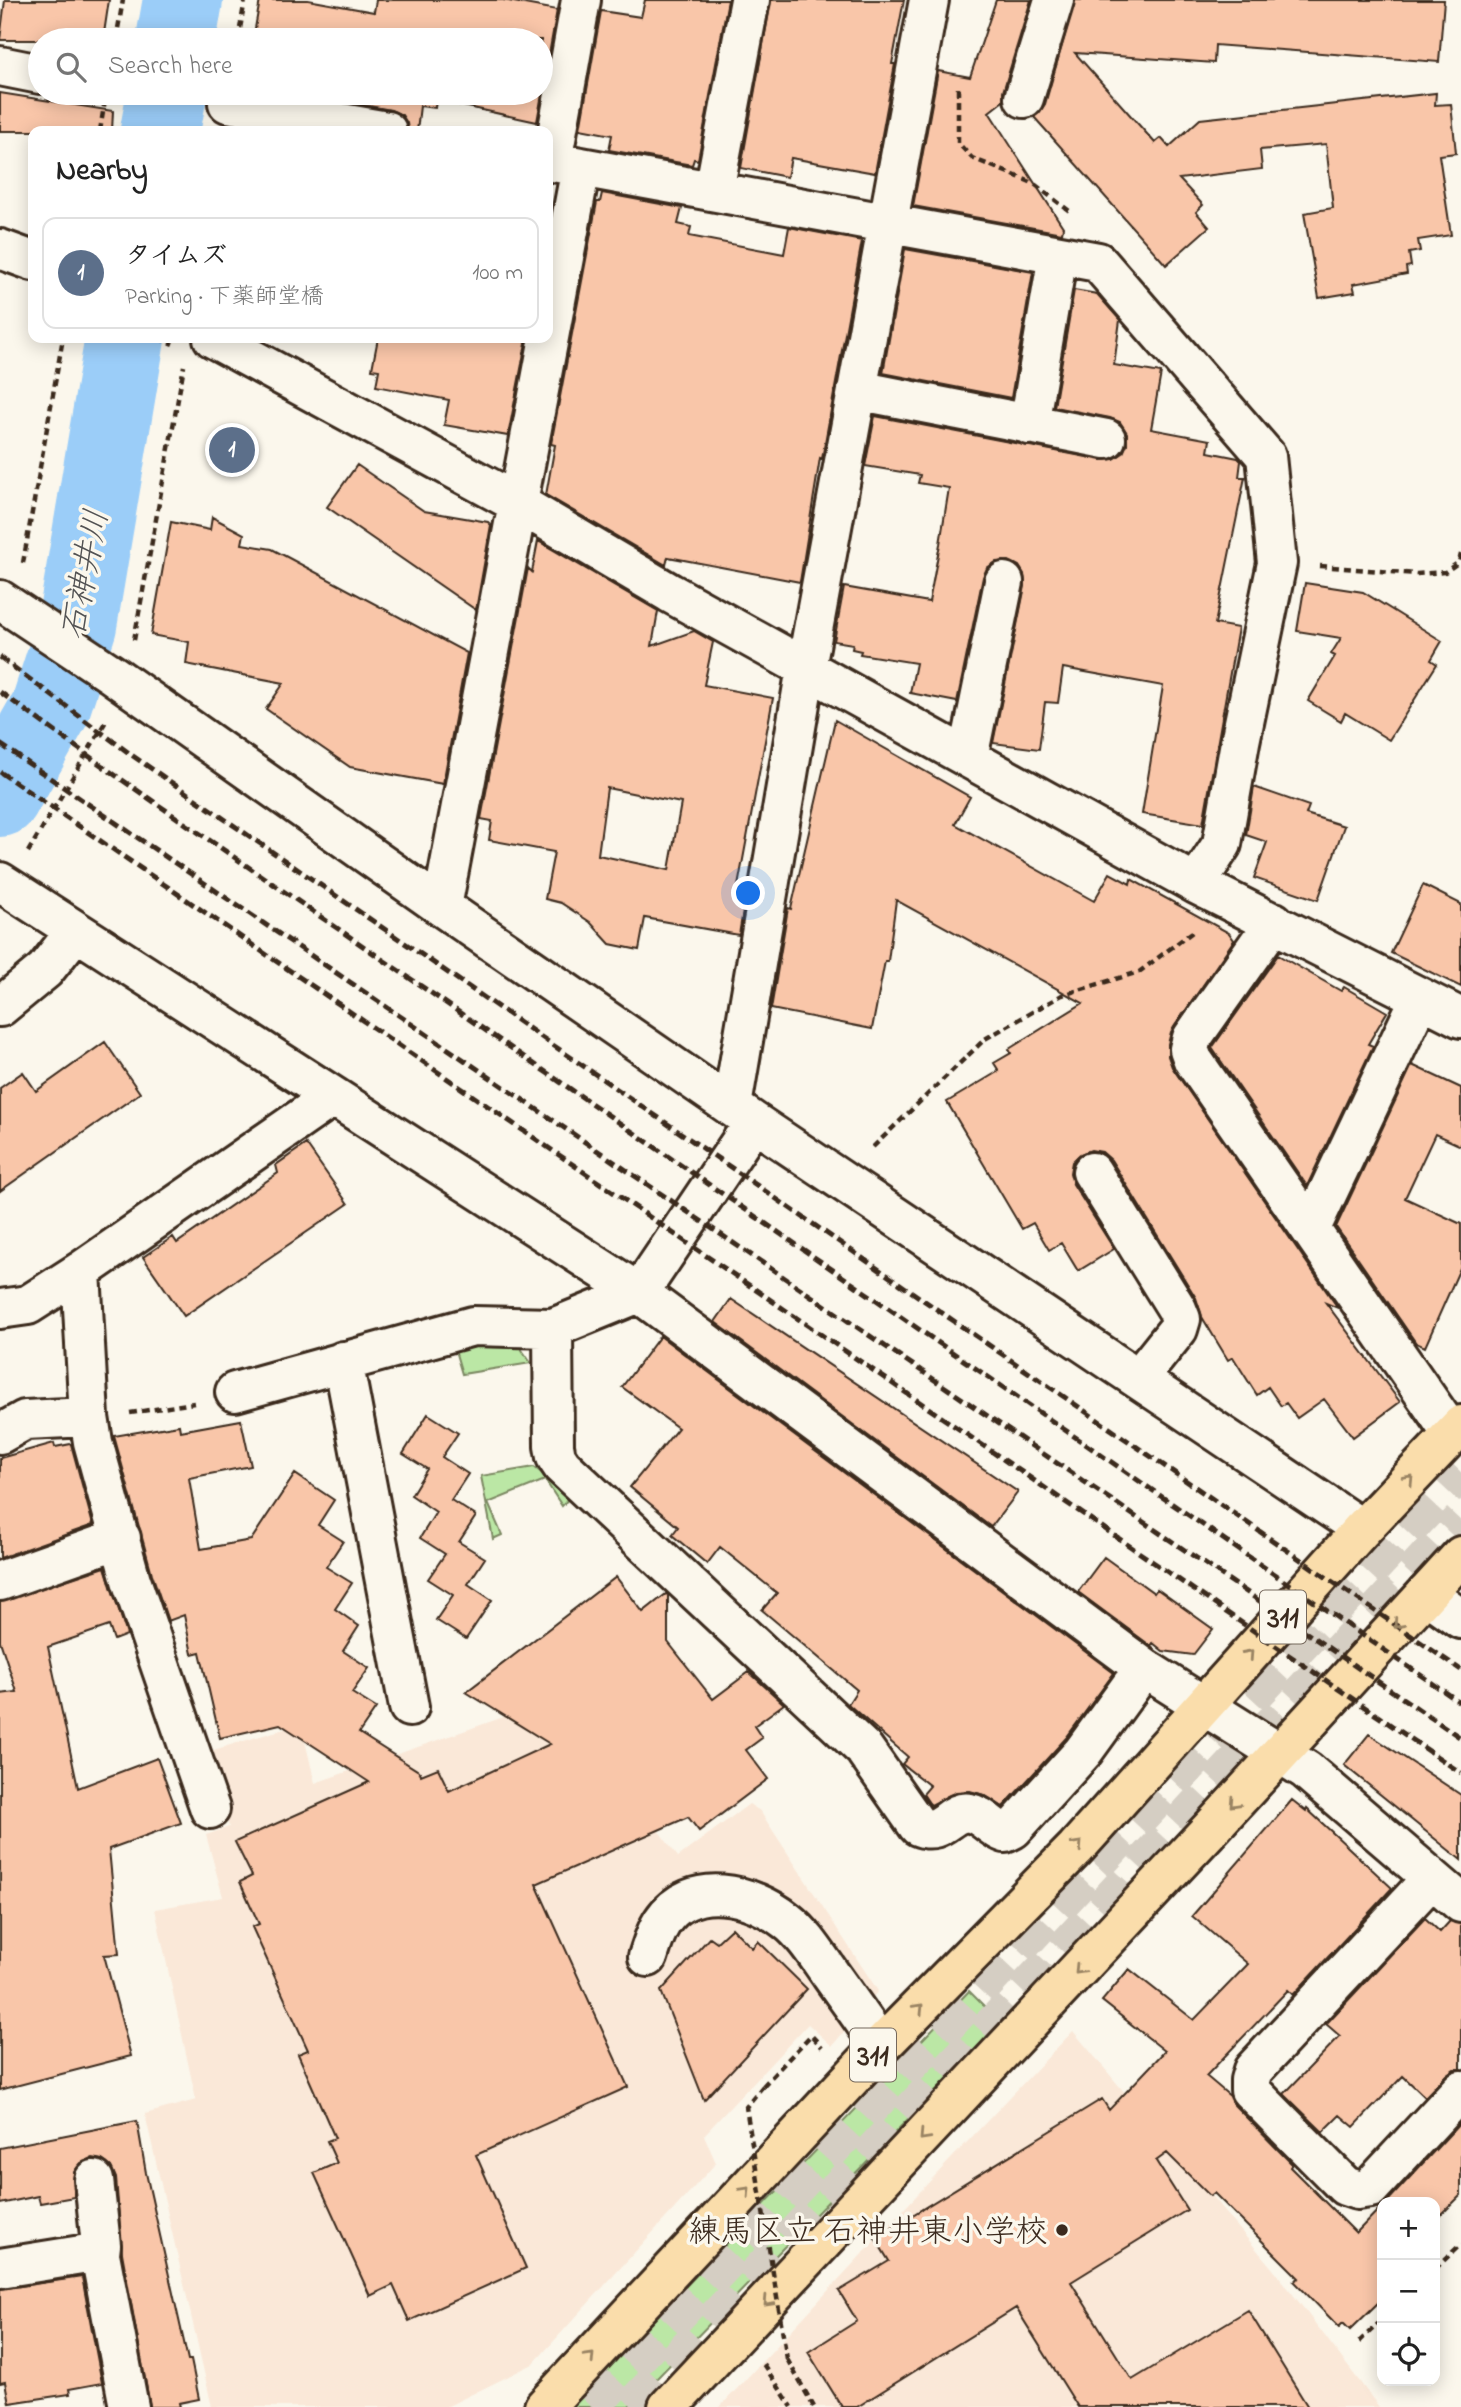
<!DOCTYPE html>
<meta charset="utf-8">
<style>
:root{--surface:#fff;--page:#f2f2f2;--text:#222;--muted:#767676;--line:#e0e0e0;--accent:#db2777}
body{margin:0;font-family:"Indie Flower","Klee One",sans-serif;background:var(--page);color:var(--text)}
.controls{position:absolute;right:21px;bottom:21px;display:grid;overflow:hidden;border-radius:14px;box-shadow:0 4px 18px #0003}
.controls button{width:63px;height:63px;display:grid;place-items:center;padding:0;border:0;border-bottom:2px solid var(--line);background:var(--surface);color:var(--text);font:35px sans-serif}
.you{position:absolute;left:749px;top:894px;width:24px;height:24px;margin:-18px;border:5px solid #fff;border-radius:50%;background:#1a73e8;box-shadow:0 0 0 10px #1a73e833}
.badge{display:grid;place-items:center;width:46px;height:46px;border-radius:50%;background:var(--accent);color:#fff;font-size:23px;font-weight:700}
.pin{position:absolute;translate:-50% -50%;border:4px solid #fff;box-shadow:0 2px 7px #0006}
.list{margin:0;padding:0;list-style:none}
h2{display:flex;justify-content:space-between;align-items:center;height:91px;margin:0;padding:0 28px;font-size:30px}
h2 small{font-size:23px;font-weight:400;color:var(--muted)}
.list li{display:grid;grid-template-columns:46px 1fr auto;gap:21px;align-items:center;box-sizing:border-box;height:112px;margin:0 14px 14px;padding:0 14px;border:2px solid var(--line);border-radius:14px}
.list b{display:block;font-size:26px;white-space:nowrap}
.list p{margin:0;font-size:23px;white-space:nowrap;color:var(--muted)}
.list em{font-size:23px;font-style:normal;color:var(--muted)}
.icon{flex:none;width:38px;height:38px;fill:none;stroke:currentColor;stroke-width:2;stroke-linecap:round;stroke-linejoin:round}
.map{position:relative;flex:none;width:1461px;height:2407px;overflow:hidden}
.search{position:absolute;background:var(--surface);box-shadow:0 4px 18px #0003;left:28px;top:28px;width:525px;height:77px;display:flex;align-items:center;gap:18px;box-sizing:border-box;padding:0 24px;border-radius:38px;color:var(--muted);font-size:26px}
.panel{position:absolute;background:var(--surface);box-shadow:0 4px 18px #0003;left:28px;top:126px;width:525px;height:217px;border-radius:14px}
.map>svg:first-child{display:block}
.built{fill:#fae8d8}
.green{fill:#bbe7a5;stroke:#7b8862;stroke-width:2}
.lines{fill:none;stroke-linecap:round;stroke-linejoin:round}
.river{stroke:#9bcdf8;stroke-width:80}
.building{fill:#f9c6a9;stroke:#3b2a1e;stroke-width:2;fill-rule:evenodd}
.major-tunnel{stroke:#d5cec3;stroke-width:38;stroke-dasharray:38 19;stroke-linecap:butt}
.minor-casing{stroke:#3b2a1e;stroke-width:44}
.major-casing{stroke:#3b2a1e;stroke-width:44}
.path{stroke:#3b2a1e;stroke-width:4.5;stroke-dasharray:7 5;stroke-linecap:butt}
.minor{stroke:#fbf7ec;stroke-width:38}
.major{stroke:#faddab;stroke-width:38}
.rail{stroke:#3b2a1e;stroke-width:5;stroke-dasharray:10 5;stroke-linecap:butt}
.path-bridge{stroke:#3b2a1e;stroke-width:4.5;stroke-dasharray:7 5;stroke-linecap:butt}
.oneway{stroke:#9a8464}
.poi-dot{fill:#3b2a1e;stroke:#fbf7ec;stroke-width:2.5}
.labels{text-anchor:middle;stroke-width:7;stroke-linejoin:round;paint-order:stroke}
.shield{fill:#fbf7ec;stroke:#75685c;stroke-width:2}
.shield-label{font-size:30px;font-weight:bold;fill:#3b2a1e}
.poi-label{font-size:32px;fill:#3b2a1e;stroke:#fbf7ec;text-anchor:end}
.water-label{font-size:33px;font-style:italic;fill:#535354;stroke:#fbf7ec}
</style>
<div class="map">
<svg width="1461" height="2407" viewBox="0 0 1461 2407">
<rect width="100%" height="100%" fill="#fbf7ec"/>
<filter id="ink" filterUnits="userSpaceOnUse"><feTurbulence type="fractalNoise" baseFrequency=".0143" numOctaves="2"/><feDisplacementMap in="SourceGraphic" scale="14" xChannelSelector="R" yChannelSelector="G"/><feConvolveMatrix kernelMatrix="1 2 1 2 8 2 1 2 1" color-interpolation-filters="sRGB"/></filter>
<g filter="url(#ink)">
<path class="built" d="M564,1696L616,1773L678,1857L749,1804L760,1811L878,1991L832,2046L808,2024L704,2135L716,2163L533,2364L446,2407H212L145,2114L196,2100L155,1909L223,1897L206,1835L229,1827L210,1751L301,1724L315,1783Z
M1073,2031L1282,2280L1379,2407H720L931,2180Z"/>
<path class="green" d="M518,1344L531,1363L462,1374L454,1347Z
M534,1467L571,1496L562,1506L545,1480L488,1503L502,1535L493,1539L481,1476Z
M969,1991L1001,2023L629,2407H570Z"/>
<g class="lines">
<path class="river" d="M176,40L183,0
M160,131L167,93
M0,797L50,709L77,625L125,338"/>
</g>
<path class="building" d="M5,0H109L103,40H0Z
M260,0H308L374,12L376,0H503L557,10L537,122L436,100L435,108L420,106L417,131H408L407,123L402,115L391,110L296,93H541V40H253Z
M645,0H728L698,160L694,159L692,165L609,150L612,135L580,129L601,11L641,17Z
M771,0H904L892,64H895L875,173L791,158L787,177L741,168Z
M996,0H1031L1003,92V101L989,112L1063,227L1062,233L913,206L938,71L970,77Z
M1075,0H1444L1439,62L1215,45L1214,63L1075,53L1155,143L1161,138L1169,147L1200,119L1436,93L1435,105L1451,104L1456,153L1439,155L1451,235L1418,240L1420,251L1409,253L1411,266L1406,267L1407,274L1353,284L1355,292L1319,298L1304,213L1333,208L1326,144L1260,150L1262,169L1179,179L1203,205L1196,212L1209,227L1166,265L1034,117L1039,113L1045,104Z
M0,93L113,111L112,131H0Z
M602,193L682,208L678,224L691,227L689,236L784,254L789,227L862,241L822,459L820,458L800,582L668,557L666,565L546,495L555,445L551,444L597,202H600Z
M905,249L1033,272L1011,398L883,373Z
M1074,290L1097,294L1120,320L1114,365L1161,373L1151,429L1210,440L1208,452L1238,458L1241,461L1239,477H1245L1215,624L1238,628L1203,824L1142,814L1163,686L1063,668L1058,703L1045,702L1039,749L993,743L1025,586L1024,574L1019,566L1009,561L996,562L987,568L983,577L957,702L910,693L916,663L860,654L861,651L852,649L853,644L834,641L844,587L929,602L940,544L949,488L918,483L920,475L865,466L875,416L1102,460L1114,459L1123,453L1127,444V433L1120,422L1110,418L1054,407Z
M378,338H527L508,436L444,425L449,400L376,386L379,370L372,369Z
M357,465L424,511L488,522L491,525L476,610L327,507Z
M212,517L244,534L242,544L272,549L467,653L443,784L350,767L266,709L284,683L186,664L189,642L151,635L171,522L210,530Z
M538,541L658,611L652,646L694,631L713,642L704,685L773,698L736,897L745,899L739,935L645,918L639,950L610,944L590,922L561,903L545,899L554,852L489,840L492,821L481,819L528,568L532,572ZM607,788L681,803L669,870L598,855Z
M1305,583L1363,592L1442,641L1431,660L1437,664L1389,740L1345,713L1341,721L1308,701L1335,656L1331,654L1341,638L1297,631Z
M835,720L970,797L955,824L1094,901L1110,873L1130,884L1131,879L1229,933L1234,940L1171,1032L1168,1044V1056L1172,1067L1338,1308L1326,1303L1400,1402L1353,1437L1324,1399L1297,1418L1286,1403L1281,1406L1268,1387L1257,1395L1233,1357L1228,1360L1202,1317L1196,1298L1111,1160L1102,1152L1091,1150L1080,1154L1072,1162L1070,1173L1073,1184L1114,1249L1078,1271L1061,1243L1049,1250L1033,1223L1022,1229L947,1102L999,1071L994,1063L1011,1053L1009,1049L1083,1003L896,900L888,961H885L872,1029L771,1009L788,908L791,909Z
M1254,787L1309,806L1306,814L1344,826L1318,900L1254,878L1267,842L1246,835Z
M1423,885L1461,904V987L1391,953Z
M1278,955L1341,991L1344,987L1387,1012L1368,1044L1373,1046L1307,1186L1212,1048Z
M105,1042L140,1093L0,1191V1088L23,1072L36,1091Z
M1412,1065L1461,1088V1146L1435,1134L1405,1198L1461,1224V1266L1425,1347L1416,1343L1336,1227Z
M306,1144L348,1204L184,1316L143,1257L173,1237L177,1243L278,1173L276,1165Z
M731,1299L1018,1492L991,1527L715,1322Z
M660,1336L1114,1673L1066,1738L1003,1807L984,1795L970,1791L956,1792L931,1805L929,1803L923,1794L930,1786L902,1764L908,1757L848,1704L857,1690L762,1610L777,1593L720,1547L707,1564L672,1535L678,1527L630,1487L678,1428L622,1387Z
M428,1414L458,1433L442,1457L468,1474L451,1500L476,1516L459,1542L485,1558L468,1584L492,1600L466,1639L436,1620L453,1595L428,1579L445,1554L420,1538L436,1512L411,1495L427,1469L403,1454Z
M241,1420L251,1466L189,1478L201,1549L251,1540L295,1474L334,1500L318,1525L343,1541L326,1567L352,1583L335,1609L359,1626L343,1651L369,1668L352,1693L376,1708L359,1733L420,1772L421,1775L438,1768L449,1791L550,1744L466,1692L616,1577L643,1612L666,1594L668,1595V1642L713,1699L749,1672L784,1704L754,1726L762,1738L746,1750L768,1779L699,1831L688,1817L536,1884L628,2087L476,2155L526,2268L409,2321L393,2285L370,2296L314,2173L337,2163L327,2141L335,2138L298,2054L308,2050L252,1927L259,1924L240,1882L252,1876L235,1842L369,1782L280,1724L220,1738L200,1652L192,1654L184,1615L168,1621L152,1574L114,1436L179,1425L180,1431Z
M54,1443L55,1447L71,1444L93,1525L0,1558V1458Z
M1104,1557L1154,1593L1157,1589L1213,1629L1193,1655L1163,1651L1153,1643L1151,1646L1078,1592Z
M105,1567L127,1635L114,1640L109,1626L48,1647L78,1788L157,1758L181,1823L109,1849L119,1954L104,1955L131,2056L0,2090V1694L17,1692L0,1641V1602Z
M1369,1734L1461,1795V1860L1344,1765Z
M1292,1800L1306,1811L1307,1809L1392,1888L1293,1995L1288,1990L1206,2076L1231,2097L1234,2105L1292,2164L1290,2167L1356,2233L1382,2206V2299L1350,2330L1343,2323L1339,2327L1294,2281L1299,2278L1214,2193L1210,2196L1167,2153L1156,2161L1187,2210L1071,2282L1132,2380L1248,2310L1308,2407H1078L1016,2308L857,2407H842L808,2352L857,2321L839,2291L889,2261L875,2238L1102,2099L1109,2110L1165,2051L1102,2001L1129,1969L1194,2020L1248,1964L1192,1916Z
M1425,1918L1440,1932L1450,1921L1461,1924V2069H1454L1446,2075L1425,2097L1403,2076L1354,2127L1340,2115L1323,2132L1284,2094L1340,2036L1326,2024Z
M732,1928L752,1948L758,1941L807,1989L704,2100L661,1991L710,1937L717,1942Z
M137,2121L146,2173L188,2360H191L199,2399L179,2403L180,2407H150L122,2253L116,2178L111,2167L102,2160L92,2158L81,2163L74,2172V2197L40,2203L38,2196L0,2204V2148Z
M1461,2122V2195L1435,2221V2202H1387Z
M82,2277L102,2383L69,2389L70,2394L9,2403L5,2382L0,2383V2289Z"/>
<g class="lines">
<path class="major-tunnel" d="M591,2407L1461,1472
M632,2407L1066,1947L1461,1521"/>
<defs>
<path id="minor" d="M0,66L40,74
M1024,98L1054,0
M228,103L387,131
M548,161L1098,262L1266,456L1277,563L1240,742L1222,844L1196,884
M552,162L581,0
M714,191L750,0
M0,249L33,261
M213,338L519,504L670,593L1196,884L1461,1018
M857,390L1106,439
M1029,425L1058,255
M0,600L113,675L442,907L754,1122L1362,1529
M968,758L1004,582
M0,882L639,1293L1144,1668L1306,1770L1461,1903
M442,907L581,167
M1274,922L1192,1038L1189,1049L1193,1060L1452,1434
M0,1007L45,970L75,932
M732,1106L806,668L929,0
M754,1122L639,1293L553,1328L554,1446L556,1457L562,1466L864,1749L918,1826C943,1837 949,1809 970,1813C983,1815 992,1829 1005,1833L1013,1829L1083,1752L1144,1668
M1092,1172L1177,1309L1181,1319L1178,1329L1138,1379
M1311,1228L1420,998
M81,1271L89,1417L93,1442L131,1580L210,1809
M0,1309L28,1305L81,1271L332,1097
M343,1361L409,1707
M235,1392L473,1326L553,1328
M0,1434L25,1420L89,1417
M0,1581L121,1538
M1426,1594L1461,1619
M1432,1878L1253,2070L1250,2080V2090L1345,2186L1357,2190L1370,2188L1461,2090
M648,1957C652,1945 655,1933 662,1922C691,1878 752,1893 787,1921C805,1935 818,1957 831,1975C848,1999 865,2022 881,2046
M94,2180L101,2245L100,2254
M0,2268L94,2253L100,2254L129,2407"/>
<path id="major" d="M544,2407L881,2046L1076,1848L1362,1529L1461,1425
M668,2407L1215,1824L1461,1556"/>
</defs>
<use href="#minor" class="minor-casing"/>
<use href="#major" class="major-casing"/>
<path class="path" d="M116,40L123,0
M238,40L245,0
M958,88V143L972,158L1033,183L1072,213
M100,131L106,93
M158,338L173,344
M23,563L63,338
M1320,566L1417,574L1445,572L1459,562L1461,554
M134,640L184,366
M28,852L106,721
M873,1147L985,1039L1062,995L1139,972L1195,930
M130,1413L194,1403
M763,2086L811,2035L822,2047
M1435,2269L1461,2244
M1359,2342L1382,2320
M787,2359L814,2407
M763,2364L792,2407"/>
<use href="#minor" class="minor"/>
<use href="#major" class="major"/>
<path class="rail" d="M0,657L133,756L1461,1670
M0,692L115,775L1461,1703
M0,744L1461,1738
M0,772L1461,1773"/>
<path class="path-bridge" d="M763,2086L746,2107L787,2359"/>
</g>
<defs><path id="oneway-chevron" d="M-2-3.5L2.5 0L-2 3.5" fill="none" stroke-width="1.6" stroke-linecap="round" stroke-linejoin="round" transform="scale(1.75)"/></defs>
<g class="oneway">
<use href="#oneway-chevron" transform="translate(1409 1479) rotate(-46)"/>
<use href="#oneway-chevron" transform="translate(1398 1624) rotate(132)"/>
<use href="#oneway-chevron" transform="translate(1249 1654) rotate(-48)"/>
<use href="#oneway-chevron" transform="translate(1234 1803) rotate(133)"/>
<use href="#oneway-chevron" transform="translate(1078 1845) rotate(-47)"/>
<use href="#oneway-chevron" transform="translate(1079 1970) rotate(133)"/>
<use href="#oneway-chevron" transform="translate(919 2008) rotate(-46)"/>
<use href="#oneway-chevron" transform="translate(924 2136) rotate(133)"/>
<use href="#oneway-chevron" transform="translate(746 2191) rotate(-47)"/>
<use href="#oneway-chevron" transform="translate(768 2302) rotate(133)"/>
<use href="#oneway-chevron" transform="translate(590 2357) rotate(-47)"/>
</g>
</g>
<circle class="poi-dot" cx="1062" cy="2230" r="7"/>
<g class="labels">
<g class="shield">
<rect x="1260" y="1590.5" width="46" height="53" rx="5"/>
<rect x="850" y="2028.5" width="46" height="53" rx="5"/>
</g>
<g class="shield-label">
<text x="1283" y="1627">311</text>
<text x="873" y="2065">311</text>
</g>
<g class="poi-label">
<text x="1048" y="2241">練馬区立 石神井東小学校</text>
</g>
<g class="water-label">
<text transform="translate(83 574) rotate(-79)" y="12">石神井川</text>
</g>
</g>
</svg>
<div class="controls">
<button>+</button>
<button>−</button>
<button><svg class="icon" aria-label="locate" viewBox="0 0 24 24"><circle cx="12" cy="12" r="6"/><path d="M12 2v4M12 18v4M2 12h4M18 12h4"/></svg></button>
</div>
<div class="you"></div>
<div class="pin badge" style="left:232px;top:450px;background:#5c6f8a">1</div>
<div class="search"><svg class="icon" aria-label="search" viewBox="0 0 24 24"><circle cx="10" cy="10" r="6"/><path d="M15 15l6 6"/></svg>Search here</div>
<section class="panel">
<h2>Nearby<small></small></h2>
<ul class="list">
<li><span class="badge" style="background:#5c6f8a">1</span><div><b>タイムズ</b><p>Parking · 下薬師堂橋</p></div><em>100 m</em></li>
</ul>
</section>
</div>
